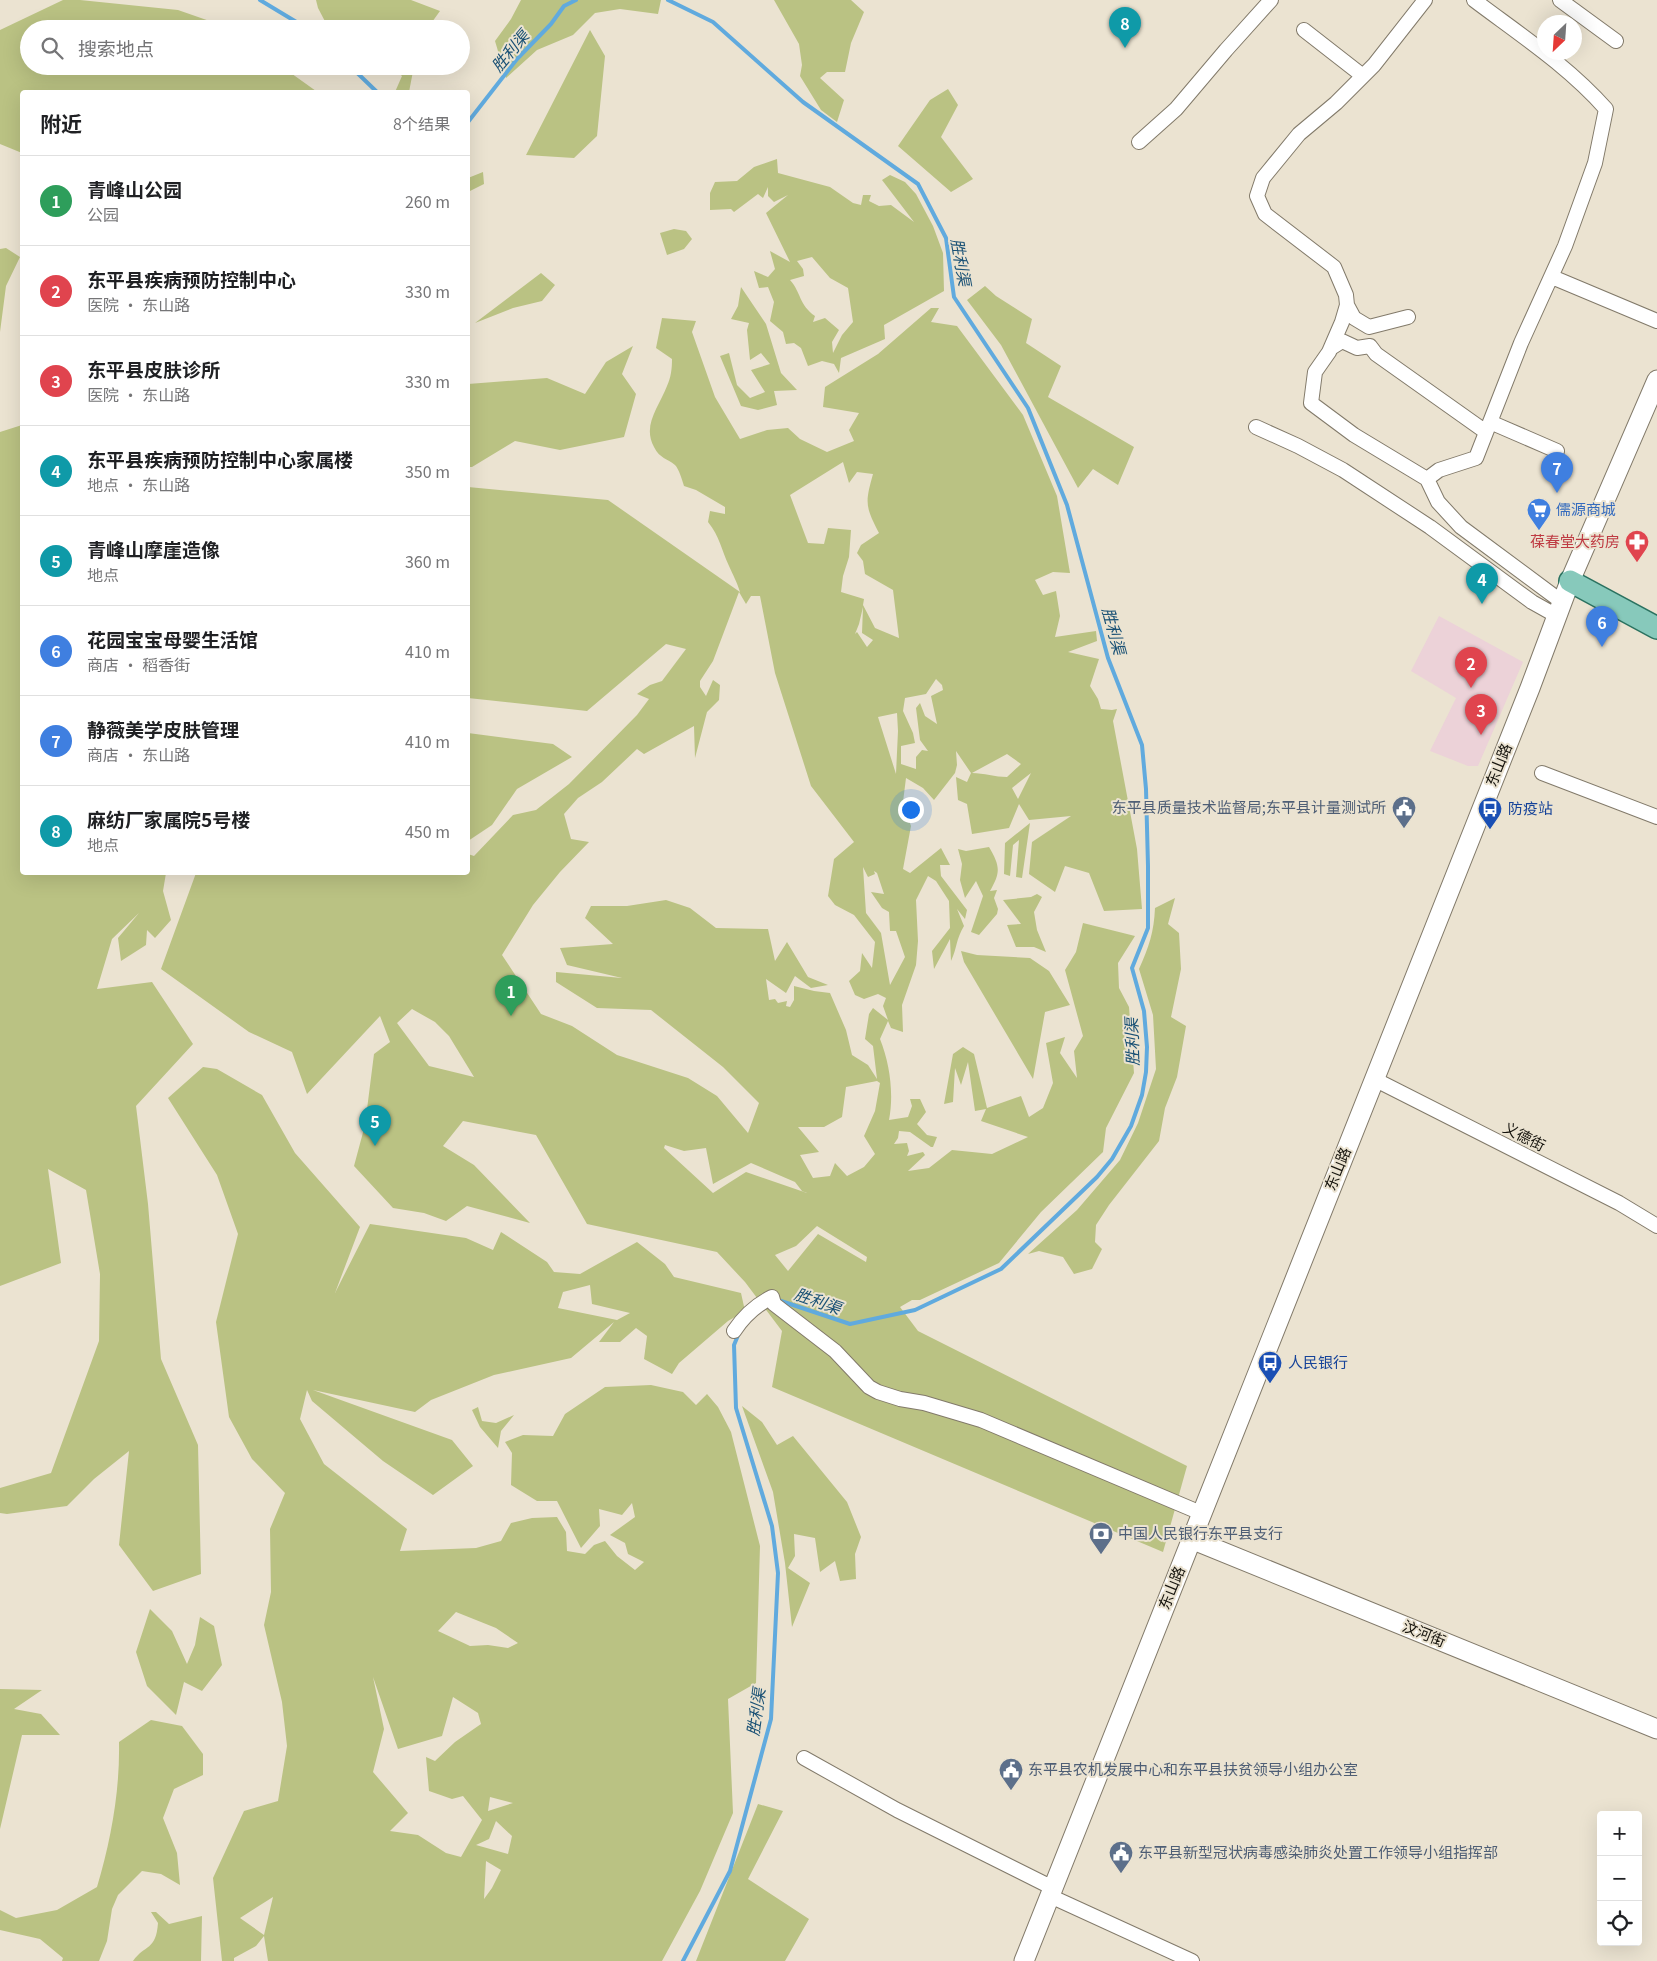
<!DOCTYPE html>
<html lang="zh">
<meta charset="utf-8">
<style>
:root{--surface:#fff;--page:#f2f2f2;--text:#202124;--muted:#757577;--line:#e0e0e0;--accent:#6654ce}
body{margin:0;font-family:Georgia,"Noto Sans SC",serif;background:var(--page);color:var(--text)}
.controls{position:absolute;right:15px;bottom:15px;display:grid;overflow:hidden;border-radius:5px;box-shadow:0 5px 20px #0002}
.controls button{width:45px;height:45px;display:grid;place-items:center;padding:0;border:0;border-bottom:1px solid var(--line);background:var(--surface);color:var(--text);font:25px sans-serif}
.compass{position:absolute;left:1537px;top:15px;width:45px;height:45px;border-radius:50%;background:var(--surface);box-shadow:0 5px 20px #0002;rotate:205deg}
.you{position:absolute;left:910px;top:809px;width:18px;height:18px;margin:-12px;border:4px solid #fff;border-radius:50%;background:#1a73e8;box-shadow:0 0 0 8px #1a73e833}
.badge{display:grid;place-items:center;width:32px;height:32px;border-radius:50%;background:var(--accent);color:#fff;font-size:16px;font-weight:700}
.pin{position:absolute;translate:-50% -41px;filter:drop-shadow(0 1px 2px #0008)}
.pin::after{content:'';position:absolute;top:26px;width:18px;height:15px;background:inherit;clip-path:polygon(0 0,100% 0,50% 100%)}
.list{margin:0;padding:0;list-style:none}
h2{display:flex;justify-content:space-between;align-items:center;height:65px;margin:0;padding:0 20px;font-size:21px}
h2 small{font-size:16px;font-weight:400;color:var(--muted)}
.list li{display:grid;grid-template-columns:32px 1fr auto;gap:15px;align-items:center;box-sizing:border-box;height:90px;padding:0 20px;border-top:1px solid var(--line)}
.list b{display:block;font-size:19px;white-space:nowrap}
.list p{margin:0;font-size:16px;white-space:nowrap;color:var(--muted)}
.list em{font-size:16px;font-style:normal;color:var(--muted)}
.icon{flex:none;width:28px;height:28px;fill:none;stroke:currentColor;stroke-width:2;stroke-linecap:round;stroke-linejoin:round}
.map{position:relative;flex:none;width:1657px;height:1961px;overflow:hidden}
.search{position:absolute;background:var(--surface);box-shadow:0 5px 20px #0002;left:20px;top:20px;width:450px;height:55px;display:flex;align-items:center;gap:12px;box-sizing:border-box;padding:0 18px;border-radius:28px;color:var(--muted);font-size:19px}
.panel{position:absolute;background:var(--surface);box-shadow:0 5px 20px #0002;left:20px;top:90px;width:450px;height:785px;border-radius:5px}
.map>svg:first-child{display:block}
.medical{fill:#ecd2d8}
.green{fill:#bac283;fill-rule:evenodd}
.lines{fill:none;stroke-linecap:round;stroke-linejoin:round}
.stream{stroke:#60aade;stroke-width:4}
.street-casing{stroke:#827a6a;stroke-width:16}
.secondary-casing{stroke:#827a6a;stroke-width:21}
.primary-casing{stroke:#2b7260;stroke-width:24}
.street{stroke:#fff;stroke-width:14}
.secondary{stroke:#fff;stroke-width:19}
.primary{stroke:#87c9bb;stroke-width:21}
.labels{text-anchor:middle;stroke-width:4;stroke-linejoin:round;paint-order:stroke}
.shop-label{font-size:15px;fill:#366cbe;stroke:#ebe3d1;text-anchor:start}
.health-label{font-size:15px;fill:#be3a42;stroke:#ebe3d1;text-anchor:end}
.street-label{font-size:15px;fill:#15130d;stroke:#ebe3d1}
.service-label{font-size:15px;fill:#4e5e75;stroke:#ebe3d1;text-anchor:start}
.transit-label{font-size:15px;fill:#164399;stroke:#ebe3d1;text-anchor:start}
.water-label{font-size:16px;font-style:italic;fill:#1a5175;stroke:#ebe3d1}
</style>
<div class="map">
<svg width="1657" height="1961" viewBox="0 0 1657 1961">
<rect width="100%" height="100%" fill="#ebe3d1"/>
<path class="medical" d="M1439,616L1523,662L1478,766H1468L1430,751L1456,698L1411,671Z"/>
<path class="green" d="M63,0H80L178,10L221,25L226,29H29V66H281L316,91L315,92H22V153L0,144V30Z
M316,0H411L440,11L427,29H329L318,8Z
M521,0H661L658,14L620,9L595,13L573,35L537,50L506,78L495,41L511,19Z
M774,0H851L864,12L851,43L845,72H827L820,78L844,100L837,122L821,110L800,76L802,65L799,44Z
M590,30L605,56L597,136L574,158L526,155Z
M391,66H414L409,92H395L402,76Z
M948,89L958,105L941,137L973,179L951,192L898,146L930,100Z
M777,159L778,173L830,187L853,203L861,205L863,195H871L869,201L879,206L891,205L914,222L882,180L890,175L905,182L916,194L933,226L943,253L944,291L884,325L885,339L841,358L839,373L834,364L822,361L808,366L801,348L794,343L786,344L783,332L770,321L774,302L768,287L759,288L754,271L768,277L775,269L770,251L790,262L766,213L788,195L774,202L768,196V187L763,198L758,194L734,212L731,209L710,210V193L715,182L737,181L754,167ZM812,257L830,278L848,288L853,322L842,335L833,353L832,342L839,330L825,318L813,322L815,316C799,305 801,292 790,280L804,276L803,269L797,261Z
M483,172L484,184L468,192V178Z
M674,229L686,231L692,239L684,249L667,255L660,233Z
M6,248L20,257L6,286L0,332V249Z
M541,273L555,285L542,301L513,308L475,323Z
M985,286L996,296L1032,319L1026,343L1061,366L1048,397L1134,447L1118,485L1093,469L1078,488L1001,345L967,300Z
M741,287L766,324L781,373L797,390L774,391L777,405L758,410L741,406L720,356L729,353L737,385L750,398L765,392L751,370L770,364L761,353L750,360L747,330L749,323L731,319L738,306Z
M931,308H939L931,322L957,326L1023,415L1057,496L1070,573L1053,572L1035,580L1043,595L1056,591L1060,616L1055,637L1096,631L1097,641L1068,652L1099,659L1090,686L1098,699L1101,709L1112,710L1117,709L1113,721L1137,849L1142,909L1104,911L1089,873L1065,866L1055,892L1029,874L1032,842L1071,816L1029,820L1019,804L1009,828L972,834L967,804L958,800L956,777L967,782L971,773L956,751L957,765L955,773L934,800L923,788L906,778L903,802L911,826L903,869L910,873L941,848L950,865H940L941,876L967,910L965,919L957,909L964,926C956,939 957,948 951,961L950,939L934,969L932,951L950,928L949,901L936,881L928,876L916,900L918,941L916,965L902,1005L903,1032L891,1028L888,1021L880,1039C890,1064 894,1094 889,1120L908,1117L912,1106L910,1099H920L926,1112L917,1124L927,1135L937,1137L933,1147H931L910,1132L899,1131L898,1138L894,1144L907,1143L909,1151L907,1156L923,1152L925,1155L908,1171L929,1168L952,1150L992,1154L1028,1137L981,1121L986,1109L975,1111L968,1062L961,1085L955,1068L953,1102L944,1104L953,1054L963,1047L974,1054L987,1108L1021,1096L1029,1117L1043,1108L1053,1083L1046,1043L1065,1037L1060,1053L1077,1078L1074,1051L1083,1036L1065,970L1076,952L1083,923L1135,936L1118,963L1119,988L1129,1007L1134,1073L1106,1128L1103,1152L1041,1212L999,1263L920,1300H912L900,1307L918,1331L1187,1466L1163,1552L772,1387L782,1331L745,1282L717,1252L587,1224L536,1135L463,1121L443,1146L474,1165L530,1223L467,1206L446,1221L424,1213L393,1208L354,1166L365,1125L374,1054L390,1042L380,1016L307,1094L292,1052L249,1032L161,969L196,873L468,872V854L474,856L513,815L536,810L569,784L637,715L649,699L637,694L650,685L662,681L686,649L666,644L587,711L468,698V487L608,500L740,592C737,582 733,575 729,566C721,549 720,537 708,522L710,511L725,514V507L696,490L684,486C682,480 679,469 675,465C667,458 660,459 654,447C642,425 659,407 667,386C671,377 672,369 672,359L656,348L662,318L696,321L692,332L715,397L740,439L767,430L788,428L800,439L827,452L854,441L849,430L859,413L823,407L825,387L878,354ZM843,462L849,483L857,472L873,474C865,503 865,506 879,533L861,545L857,553L863,561L865,574L893,590L899,638L875,628L863,605L864,599L841,592L843,576L849,557L851,530L828,528L824,544L808,543L790,495ZM739,592L746,604L751,596H760L775,673L811,786L854,842L834,859L828,896L835,905L854,915L875,942L872,968L862,953L860,971L849,981L855,995L864,999L878,994L886,998L883,1006L888,1020L873,1008L869,1014L865,1039L873,1046L877,1079L868,1065L852,1055L846,1030L830,993L814,991L794,986V1000L790,1007L786,1006L787,1001L778,1003L775,999L769,1000L766,979L786,993L795,976L811,988L828,985L808,977L787,942L775,961L768,929L716,928L690,908L666,900L627,906H591L585,918L613,944L560,948L567,965L622,978L556,972V982L597,1008L651,1010L723,1067L759,1103L748,1133L717,1096L688,1078L617,1055L572,1026L541,1014L502,955L533,905L560,872L589,842L571,839L564,814L578,798L602,782L637,749L644,754L694,726L695,758L707,712L719,700L720,685L713,680L706,696L700,687V681L713,661ZM863,607L862,633L873,640L867,647L857,632L855,634L859,624ZM936,679L942,685L943,690L931,696L937,724L925,716L920,703L916,708L920,740L928,751L922,750L916,757V769L901,764V746L915,743L913,733L903,711L905,698L926,694ZM897,713L898,731L896,774L878,717ZM1007,754L1021,764L1007,777C995,777 984,773 972,773ZM1031,773L1018,799L1012,788ZM863,867L868,877L875,874L874,871L877,873L884,894L871,892L882,908L889,912L890,931H896L905,957L890,985L881,933L866,913ZM412,1009L435,1022L449,1036L474,1077L429,1066L397,1023ZM877,1081L880,1083L875,1111L864,1136L875,1154L864,1167L847,1176L835,1163L830,1176L813,1178L800,1155L819,1152L798,1127H824L842,1117L846,1087ZM665,1145L684,1151L706,1148L713,1184L751,1163L795,1182L802,1191L807,1193L746,1172L713,1193L664,1148ZM817,1226L867,1257L866,1262L818,1234L788,1271L775,1255L796,1246Z
M633,346L622,374L636,394L624,437L560,450L515,441L472,467H468V384L547,378L585,394L606,362Z
M22,425V872L166,873L163,891L171,920L155,938L147,930L146,945L121,961L118,938L139,913L112,939L97,989L152,982L193,1044L136,1106L148,1204L161,1359L198,1445L201,1574L153,1591L119,1545L129,1451L94,1479L67,1506L7,1514L0,1513V1488L51,1473L99,1341L100,1274L86,1190L48,1169L61,1263L0,1286V432Z
M468,733L553,744L572,757L517,789L492,825L468,841Z
M1030,823L1022,878L1016,877L1019,840L1013,845L1010,876L1004,874L1005,843Z
M989,847C1000,866 1001,872 990,891L997,890L994,898L998,909L997,914L979,935L971,932L983,896L976,881L965,898L960,880L962,864L958,849L966,851Z
M1037,894L1042,897L1034,912L1037,930L1046,952L1034,947H1016L1007,925L1021,924L1003,900L1031,897Z
M1175,898L1168,924L1179,933L1181,969L1171,1017L1186,1026L1177,1077L1165,1108L1159,1141L1109,1205L1096,1225L1095,1242L1102,1249L1092,1269L1074,1274L1063,1257L1039,1251L1028,1254L1077,1210L1120,1160L1138,1123L1156,1069L1153,1015L1139,969C1149,947 1154,932 1155,908Z
M961,951L977,955L1030,958L1049,971L1070,1005L1045,1012L1033,1079L964,962Z
M203,1067L217,1069L262,1095L295,1153L360,1227L335,1293L370,1224L466,1238L493,1250L501,1232L547,1262L554,1272L580,1274L637,1242L665,1264L674,1277L741,1293L745,1311L728,1321L679,1363L672,1374L644,1359L647,1336L636,1328L620,1342H599L614,1322L571,1358L494,1375L431,1400L415,1412L313,1390L452,1440L473,1466L433,1495L383,1461L312,1401L307,1390L300,1419L324,1464L407,1529L400,1551L476,1548L501,1541L511,1523L532,1518L557,1517L566,1532L567,1551L585,1554L594,1545L605,1541L617,1556L635,1570L644,1562L628,1554L625,1543L610,1535L635,1517L632,1503L622,1515L599,1509L600,1526L581,1548L557,1501H537L511,1485L512,1453L505,1442L523,1435L553,1436L565,1414L605,1387L651,1385L683,1392L696,1405L707,1394L718,1407L731,1432L760,1546L756,1683L728,1699L733,1813L700,1891L662,1961H268L264,1936L256,1946L234,1958V1961H222L213,1878L244,1811L278,1801L287,1746L282,1702L264,1625L271,1592L270,1529L285,1493L252,1459L229,1417L216,1322L238,1234L217,1175L168,1098ZM590,1285L592,1304L630,1313L617,1320L558,1308L563,1292ZM456,1612L496,1628L518,1643L508,1648L488,1645L470,1646L438,1631ZM373,1677L398,1749L442,1736L453,1697L478,1713L481,1724L455,1742L435,1761L426,1757L429,1791L452,1799L463,1796L482,1820L461,1857L446,1853L418,1835L390,1831L408,1813L373,1772L384,1729ZM490,1797L513,1803L488,1811ZM496,1821L512,1836L508,1854L476,1845L489,1839ZM486,1861L501,1870L492,1888L484,1899ZM273,1897L264,1935L240,1918Z
M742,1406L762,1422L777,1445L793,1436L847,1502L861,1537L855,1554L856,1579L840,1581L835,1561L820,1572L815,1538L794,1534L795,1556L788,1568L810,1583L792,1627L785,1563L773,1492Z
M478,1407L482,1421L496,1423L514,1415L501,1431L498,1448L480,1427L472,1410Z
M150,1609L172,1631L187,1664L195,1645L200,1617L214,1626L222,1665L202,1691L184,1682L176,1715L147,1686L136,1652Z
M0,1689L42,1690L14,1709L41,1714L60,1735H22L0,1829Z
M151,1720L182,1726L203,1754V1775L174,1789L163,1818L177,1853L180,1885L161,1874L142,1871L118,1895L112,1909L107,1941L99,1961H62L63,1958L40,1939L0,1930V1910L16,1918L57,1910L97,1887C111,1840 120,1791 119,1742Z
M758,1804L783,1811L748,1879L809,1919L785,1961H696Z
M151,1912H156L169,1924L202,1916L201,1961H133C145,1944 156,1951 158,1923Z"/>
<g class="lines">
<path class="stream" d="M260,0L308,29
M668,0L713,22L803,102L918,184L946,238L954,297L1028,408L1067,505L1108,658L1142,745L1146,789L1148,866V928L1132,968L1144,1011L1147,1047L1146,1072L1142,1095L1131,1126L1112,1159L1097,1177L1001,1269L915,1310L850,1324L778,1300
M350,66L377,92
M468,122L517,59L551,24L564,6L576,0
M683,1961L730,1871L771,1719L778,1573L772,1526L736,1408L734,1345L739,1333"/>
<defs>
<path id="street" d="M1425,0L1374,65L1336,103L1299,134L1263,178L1257,196L1265,214L1334,267L1346,295L1347,305L1342,322L1329,352L1315,372L1311,403L1354,435L1427,479L1438,502L1461,527L1562,602
M1560,0L1616,41
M1304,30L1363,76
M1139,142L1176,109L1226,50L1271,0
M1552,277L1657,321
M1347,305L1354,318L1369,327L1408,317
M1331,348L1342,341L1357,348L1370,346L1376,354L1486,432
M1490,422L1557,451
M1256,427L1298,446L1343,470L1430,527L1532,602L1557,616
M1427,479L1439,470L1476,458L1521,343L1565,246L1595,163L1606,109C1568,66 1519,34 1474,0
M1542,773L1657,817
M1374,1079L1619,1203L1657,1226
M734,1331C744,1316 756,1305 772,1297L774,1304L835,1351L869,1387L878,1392L900,1399L924,1403L981,1420L1201,1513
M804,1758L897,1810L1053,1888
M1050,1896L1192,1961"/>
<path id="secondary" d="M1191,1539L1657,1729
M1024,1961L1530,688L1570,581L1657,380"/>
<path id="primary" d="M1570,581L1657,628"/>
</defs>
<use href="#street" class="street-casing"/>
<use href="#secondary" class="secondary-casing"/>
<use href="#primary" class="primary-casing"/>
<use href="#street" class="street"/>
<use href="#secondary" class="secondary"/>
<use href="#primary" class="primary"/>
</g>
<defs>
<symbol id="supermarket-pin" viewBox="-11 -11 22 30"><path d="M0 17L-7.5 6A9.5 9.5 0 1 1 7.5 6Z" fill="#3f7fe0" stroke="#ebe3d1"/><path d="M-6-5.5h2.5l.6 2H6L4.5 2H-2.5L-4.4-4H-6ZM-1.5 3.2a1.3 1.3 0 1 0 .1 0ZM3 3.2a1.3 1.3 0 1 0 .1 0Z" fill="#fff"/></symbol>
<symbol id="pharmacy-pin" viewBox="-11 -11 22 30"><path d="M0 17L-7.5 6A9.5 9.5 0 1 1 7.5 6Z" fill="#e0444e" stroke="#ebe3d1"/><path d="M-2-6h4v4h4v4h-4v4h-4v-4h-4v-4h4Z" fill="#fff"/></symbol>
<symbol id="civic-pin" viewBox="-11 -11 22 30"><path d="M0 17L-7.5 6A9.5 9.5 0 1 1 7.5 6Z" fill="#5c6f8a" stroke="#ebe3d1"/><path d="M-.6-6.5H3V-4.5H.6V-3L4-1V1h2V6H-6V1h2V-1L-.6-3ZM-1.2 2.5V6h2.4V2.5Z" fill="#fff"/></symbol>
<symbol id="bus-pin" viewBox="-11 -11 22 30"><path d="M0 17L-7.5 6A9.5 9.5 0 1 1 7.5 6Z" fill="#1a4fb4" stroke="#ebe3d1"/><path d="M-5-6H5V4H4V6H2V4H-2V6H-4V4H-5ZM-3.5-4V0h7V-4ZM-3.5 1.2v1.5H-2V1.2ZM2 1.2v1.5H3.5V1.2Z" fill="#fff"/></symbol>
<symbol id="bank-pin" viewBox="-11 -11 22 30"><path d="M0 17L-7.5 6A9.5 9.5 0 1 1 7.5 6Z" fill="#5c6f8a" stroke="#ebe3d1"/><path d="M-6-4H6V4H-6ZM0-2.3a2.3 2.3 0 1 0 0 4.6a2.3 2.3 0 1 0 0-4.6Z" fill="#fff"/></symbol>
</defs>
<g fill-rule="evenodd">
<use href="#supermarket-pin" x="1525" y="496" width="28" height="38"/>
<use href="#pharmacy-pin" x="1623" y="528" width="28" height="38"/>
<use href="#civic-pin" x="1390" y="794" width="28" height="38"/>
<use href="#bus-pin" x="1476" y="795" width="28" height="38"/>
<use href="#bus-pin" x="1256" y="1349" width="28" height="38"/>
<use href="#bank-pin" x="1087" y="1520" width="28" height="38"/>
<use href="#civic-pin" x="997" y="1756" width="28" height="38"/>
<use href="#civic-pin" x="1107" y="1839" width="28" height="38"/>
</g>
<g class="labels">
<g class="shop-label">
<text x="1556" y="515">儒源商城</text>
</g>
<g class="health-label">
<text x="1620" y="547">葆春堂大药房</text>
</g>
<g class="street-label">
<text transform="translate(1499 765) rotate(-68)" y="5">东山路</text>
<text transform="translate(1524 1137) rotate(27)" y="5">义德街</text>
<text transform="translate(1338 1169) rotate(-68)" y="5">东山路</text>
<text transform="translate(1172 1588) rotate(-68)" y="5">东山路</text>
<text transform="translate(1424 1634) rotate(22)" y="5">汶河街</text>
</g>
<g class="service-label">
<text x="1386" y="813" text-anchor="end">东平县质量技术监督局;东平县计量测试所</text>
<text x="1118" y="1539">中国人民银行东平县支行</text>
<text x="1028" y="1775">东平县农机发展中心和东平县扶贫领导小组办公室</text>
<text x="1138" y="1858">东平县新型冠状病毒感染肺炎处置工作领导小组指挥部</text>
</g>
<g class="transit-label">
<text x="1508" y="814">防疫站</text>
<text x="1288" y="1368">人民银行</text>
</g>
<g class="water-label">
<text transform="translate(510 51) rotate(-50)" y="6">胜利渠</text>
<text transform="translate(961 262) rotate(80)" y="6">胜利渠</text>
<text transform="translate(1114 631) rotate(75)" y="6">胜利渠</text>
<text transform="translate(1132 1042) rotate(-92)" y="6">胜利渠</text>
<text transform="translate(818 1301) rotate(19)" y="6">胜利渠</text>
<text transform="translate(756 1712) rotate(-82)" y="6">胜利渠</text>
</g>
</g>
</svg>
<div class="controls">
<button>+</button>
<button>−</button>
<button><svg class="icon" aria-label="locate" viewBox="0 0 24 24"><circle cx="12" cy="12" r="6"/><path d="M12 2v4M12 18v4M2 12h4M18 12h4"/></svg></button>
</div>
<svg class="compass" viewBox="-18 -18 36 36"><path d="M0-13l5 13h-10z" fill="#e53935"/><path d="M0 13l5-13h-10z" fill="#757577"/></svg>
<div class="you"></div>
<div class="pin badge" style="left:511px;top:1016px;background:#2e9e5b">1</div>
<div class="pin badge" style="left:1471px;top:688px;background:#e0444e">2</div>
<div class="pin badge" style="left:1481px;top:735px;background:#e0444e">3</div>
<div class="pin badge" style="left:1482px;top:604px;background:#0f9aa8">4</div>
<div class="pin badge" style="left:375px;top:1146px;background:#0f9aa8">5</div>
<div class="pin badge" style="left:1602px;top:647px;background:#3f7fe0">6</div>
<div class="pin badge" style="left:1557px;top:493px;background:#3f7fe0">7</div>
<div class="pin badge" style="left:1125px;top:48px;background:#0f9aa8">8</div>
<div class="search"><svg class="icon" aria-label="search" viewBox="0 0 24 24"><circle cx="10" cy="10" r="6"/><path d="M15 15l6 6"/></svg>搜索地点</div>
<section class="panel">
<h2>附近<small>8个结果</small></h2>
<ul class="list">
<li><span class="badge" style="background:#2e9e5b">1</span><div><b>青峰山公园</b><p>公园</p></div><em>260 m</em></li>
<li><span class="badge" style="background:#e0444e">2</span><div><b>东平县疾病预防控制中心</b><p>医院 · 东山路</p></div><em>330 m</em></li>
<li><span class="badge" style="background:#e0444e">3</span><div><b>东平县皮肤诊所</b><p>医院 · 东山路</p></div><em>330 m</em></li>
<li><span class="badge" style="background:#0f9aa8">4</span><div><b>东平县疾病预防控制中心家属楼</b><p>地点 · 东山路</p></div><em>350 m</em></li>
<li><span class="badge" style="background:#0f9aa8">5</span><div><b>青峰山摩崖造像</b><p>地点</p></div><em>360 m</em></li>
<li><span class="badge" style="background:#3f7fe0">6</span><div><b>花园宝宝母婴生活馆</b><p>商店 · 稻香街</p></div><em>410 m</em></li>
<li><span class="badge" style="background:#3f7fe0">7</span><div><b>静薇美学皮肤管理</b><p>商店 · 东山路</p></div><em>410 m</em></li>
<li><span class="badge" style="background:#0f9aa8">8</span><div><b>麻纺厂家属院5号楼</b><p>地点</p></div><em>450 m</em></li>
</ul>
</section>
</div>
